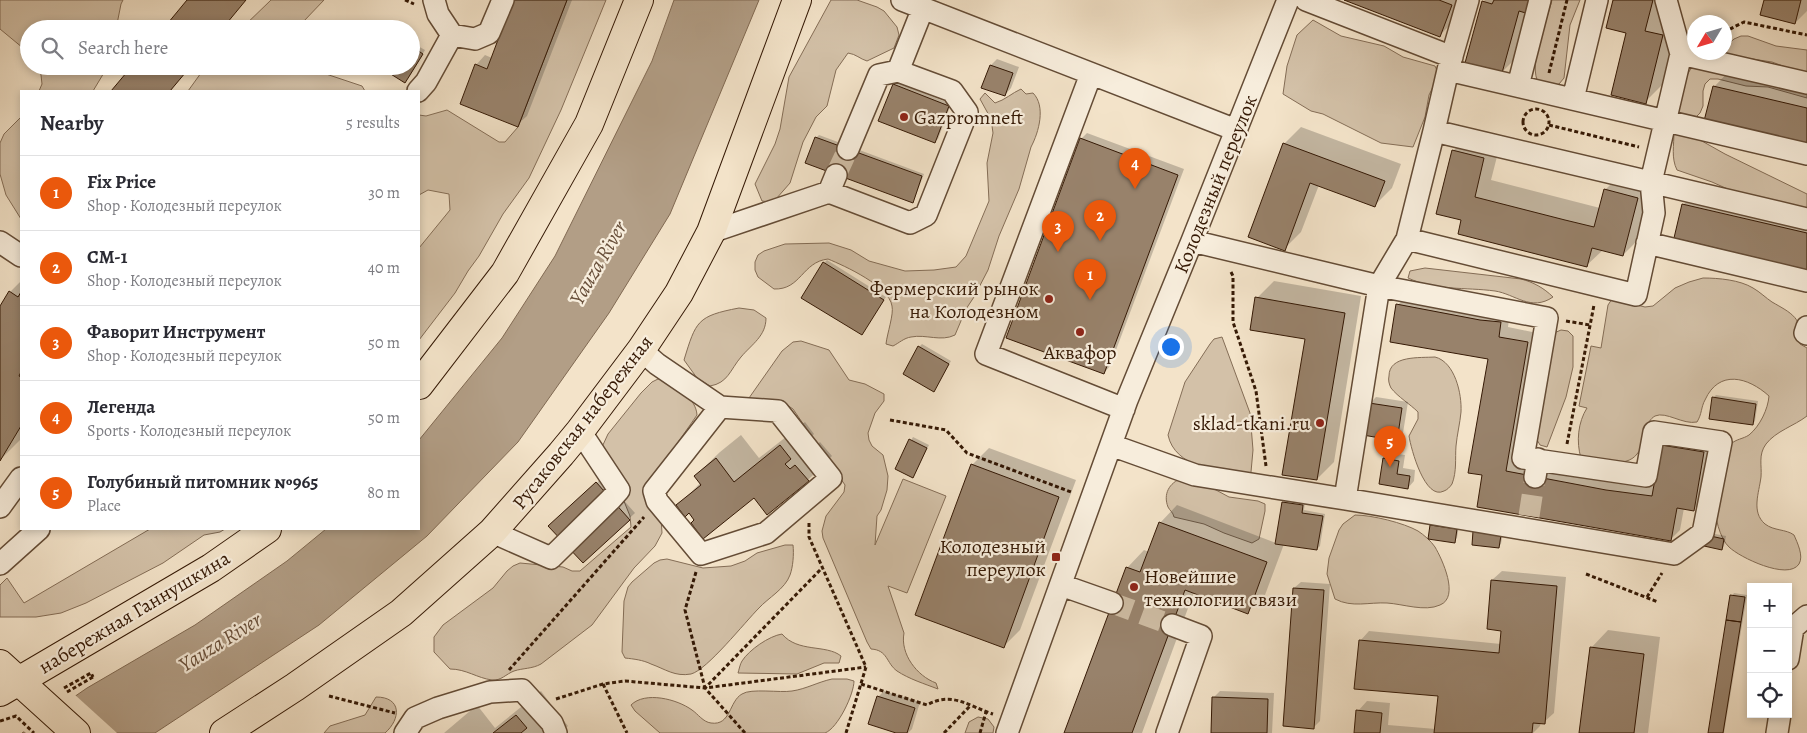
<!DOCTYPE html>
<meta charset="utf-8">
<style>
:root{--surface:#fff;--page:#f7f7f7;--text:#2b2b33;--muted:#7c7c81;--line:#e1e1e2;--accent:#ea580c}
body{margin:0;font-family:Alegreya,serif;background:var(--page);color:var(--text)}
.controls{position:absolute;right:15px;bottom:15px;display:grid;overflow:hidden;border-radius:0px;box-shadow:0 2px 8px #0003}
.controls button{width:45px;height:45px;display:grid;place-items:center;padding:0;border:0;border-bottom:1px solid var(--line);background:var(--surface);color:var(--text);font:25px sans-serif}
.compass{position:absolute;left:1687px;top:15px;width:45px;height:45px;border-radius:50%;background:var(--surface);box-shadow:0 2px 8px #0003;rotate:232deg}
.you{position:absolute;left:1170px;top:346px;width:18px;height:18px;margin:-12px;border:4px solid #fff;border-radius:50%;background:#1a73e8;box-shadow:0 0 0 8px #1a73e833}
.badge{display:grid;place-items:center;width:32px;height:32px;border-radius:50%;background:var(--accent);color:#fff;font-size:16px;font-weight:700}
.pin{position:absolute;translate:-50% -41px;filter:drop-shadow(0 1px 2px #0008)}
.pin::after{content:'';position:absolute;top:26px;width:18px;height:15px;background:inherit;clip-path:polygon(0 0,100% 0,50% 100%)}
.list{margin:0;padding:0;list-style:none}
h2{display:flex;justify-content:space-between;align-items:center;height:65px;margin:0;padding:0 20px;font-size:21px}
h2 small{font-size:16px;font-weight:400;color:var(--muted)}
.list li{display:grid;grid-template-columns:32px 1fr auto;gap:15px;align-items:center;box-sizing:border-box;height:75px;padding:0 20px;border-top:1px solid var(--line)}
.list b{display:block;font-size:19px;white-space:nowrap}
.list p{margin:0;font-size:16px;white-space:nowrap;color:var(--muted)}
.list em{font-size:16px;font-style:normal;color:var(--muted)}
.icon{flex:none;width:28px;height:28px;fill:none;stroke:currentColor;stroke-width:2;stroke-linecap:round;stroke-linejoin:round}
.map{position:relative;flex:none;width:1807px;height:733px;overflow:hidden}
.search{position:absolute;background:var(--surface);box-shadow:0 2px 8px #0003;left:20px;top:20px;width:400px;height:55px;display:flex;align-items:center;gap:12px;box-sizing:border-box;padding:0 18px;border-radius:28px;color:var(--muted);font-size:19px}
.panel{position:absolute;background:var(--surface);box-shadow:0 2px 8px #0003;left:20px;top:90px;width:400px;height:440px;border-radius:0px}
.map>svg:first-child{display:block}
.green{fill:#d3c1a8;stroke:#846d56}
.water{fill:#b29e86;stroke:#806952}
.pier{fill:#f3e3c9}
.shadow{fill:#0003}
.building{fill:#98826b;stroke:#351905}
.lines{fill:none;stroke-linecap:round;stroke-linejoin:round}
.minor-tunnel{stroke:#cdbba2;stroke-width:21;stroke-dasharray:21 11;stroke-linecap:butt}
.minor-casing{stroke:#644c36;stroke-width:24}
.major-casing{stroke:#351905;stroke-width:30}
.path{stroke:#351905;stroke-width:3;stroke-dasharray:4 2.5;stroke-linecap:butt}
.minor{stroke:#f7eddc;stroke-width:21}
.major{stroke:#f3e3c9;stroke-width:28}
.poi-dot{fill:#8f2418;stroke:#f7eddc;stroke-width:2}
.labels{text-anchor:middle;stroke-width:4.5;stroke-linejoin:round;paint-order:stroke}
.poi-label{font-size:20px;fill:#351905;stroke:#f7eddc;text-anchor:end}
.street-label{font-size:20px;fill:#351905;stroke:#f7eddc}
.water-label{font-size:21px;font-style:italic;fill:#674e39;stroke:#f7eddc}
</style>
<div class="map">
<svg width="1807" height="733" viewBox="0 0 1807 733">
<rect width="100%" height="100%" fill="#f3e3c9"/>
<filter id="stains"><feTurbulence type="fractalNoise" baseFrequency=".004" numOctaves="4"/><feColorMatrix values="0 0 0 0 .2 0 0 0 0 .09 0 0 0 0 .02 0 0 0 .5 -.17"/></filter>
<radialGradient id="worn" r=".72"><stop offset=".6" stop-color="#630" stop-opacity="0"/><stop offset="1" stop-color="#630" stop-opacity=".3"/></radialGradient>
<path class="green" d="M0,0H123L121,4L116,29H29V53L0,29Z
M271,0H324L303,22L301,29H241Z
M567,0H606L561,110L529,178L503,214L479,256L468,271L455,293L419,340V248L450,210L449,194L428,190L419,195V115L426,116L447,110L499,142H505L518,127Z
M831,0H857L877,7L884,11L897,27L899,35L894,48L867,61C860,59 856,54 848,53L836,70L827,106L816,117L803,142L790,183L776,199L770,202L762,201L755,184L775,144L780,129L789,77Z
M1552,0H1580L1570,25L1564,78L1559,84L1553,87L1539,84C1527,65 1547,21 1552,0Z
M1313,20L1341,36L1384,46L1403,57L1435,66L1439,75L1429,95L1425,117L1413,147L1381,143L1323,114L1311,111L1283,94L1287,66L1297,35Z
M1741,36H1748L1776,46L1807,50V75L1772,62L1726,55L1720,53L1724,52L1725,47L1734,39Z
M1694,65L1807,90V98L1768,87L1746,86L1718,79H1710L1705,84L1703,91V106L1700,113L1695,118H1688L1675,111C1681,98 1684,74 1694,65Z
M40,66H108L93,91H39L42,84Z
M206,66H302L362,86L365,91H188Z
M1021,89L1026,94L1033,93C1046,106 1039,132 1031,147L1019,189L999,236L988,270L974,297L966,309L955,335C941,342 926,334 911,337C904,338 899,343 893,346L886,344C887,334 894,314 892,306C889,286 845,266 828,259C802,262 801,290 774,289L758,277L755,270V262L758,255L764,251L785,244L829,243L851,250L869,261L905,271L934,270L956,267L966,256L989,201L987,163L993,133L991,119L980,99L985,93L995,103C1005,100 1012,93 1021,89Z
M21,117V219L6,195L0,174V143L4,134Z
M1674,132L1693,136L1725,154L1807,194V212L1741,195L1712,182L1677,170C1671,158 1674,145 1674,132Z
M1425,268L1521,279C1533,282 1544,288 1553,297C1531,312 1515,294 1495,291C1465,287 1436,291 1408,278L1410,271Z
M1703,278C1719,278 1740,280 1753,288C1760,292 1766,298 1772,302C1791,313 1804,318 1800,344L1807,348V416C1794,426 1776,431 1766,444C1758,455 1762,465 1761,477C1759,493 1751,512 1765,524C1774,531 1786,529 1794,535C1797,542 1804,556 1799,564C1788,581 1739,557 1729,547C1720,539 1714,515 1715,504C1715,498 1718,491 1720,485C1723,472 1727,458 1731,444C1736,439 1743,439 1749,435C1760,426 1768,409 1769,396C1748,377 1719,369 1705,400C1701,407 1702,414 1697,422C1683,425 1666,411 1655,416C1650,419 1648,423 1647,428C1645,437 1643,447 1637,454C1626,469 1597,460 1581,458C1576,442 1578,422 1587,408L1579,406L1591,346L1601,348L1608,305L1612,299L1645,307L1653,306L1675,288L1689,282Z
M739,308L754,310L766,318C766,336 752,344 741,357C730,370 728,383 710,386L697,378L684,360C696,321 697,316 739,308Z
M1561,330L1568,331L1573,336V367L1566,397L1547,447L1540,445L1536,438L1554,333Z
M1222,337L1250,413L1253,450L1251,472L1247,478C1219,471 1175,468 1168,435L1185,382L1210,344L1214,339Z
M801,341L829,350L849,380L865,384L884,394V401L875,413L868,433L869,440L872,446L883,455L888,476L887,490L881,510L877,516L875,545L903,479L946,496L907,593L888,586L904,633C900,654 917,676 936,683L938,689C925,684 909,679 897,671C886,663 888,650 871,649L867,642L823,538L822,531L826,516L844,492L845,485L793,409L787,405L749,398L782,351L793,342Z
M1435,357C1455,362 1462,394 1461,412C1460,423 1457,435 1456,446C1455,459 1457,471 1452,484C1450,487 1447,490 1444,491C1425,501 1411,449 1409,436L1418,419V412C1410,404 1398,397 1391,388C1389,384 1388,380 1389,376C1389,355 1420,358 1435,357Z
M665,378C677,388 696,398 697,415L658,471L662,533L655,546L634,568L592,625L541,664C532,669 523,668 514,671C506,674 501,681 492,680C477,678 466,669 450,669L434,652V637L443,625L493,588L507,571L513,566L520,563L563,567L572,571H580L631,527L630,516L602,447L608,434L641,393L652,382L658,379Z
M1182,478L1203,483L1229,497L1258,501L1265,504V511L1259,539L1252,543L1224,533L1204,524L1174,517C1173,512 1170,511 1168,507C1163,494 1169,483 1182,478Z
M1355,515C1372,515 1404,523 1418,531C1424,535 1431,541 1435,547C1442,559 1460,597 1440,605C1425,612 1403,604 1387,603C1369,602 1352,608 1335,599L1327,574L1329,558L1339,530L1343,524Z
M150,529H225L220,532L204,535L163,563L86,603L61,613L36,617H0V585L7,578L24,603Z
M785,545H793C794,554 793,567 790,575C785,589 768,598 759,608C745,622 707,670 691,674C675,677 665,669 651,664C643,660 634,659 625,658L622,652L624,601L628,587L632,582L654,563L660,560L667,559L703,568L731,566L745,561L757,553Z
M782,634C798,653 826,644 841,656L839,663H824L797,674L738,673C739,670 740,664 742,661C749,650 769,636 782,634Z
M832,679H847L854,681C854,694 838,728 825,733H660L635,711L631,705C645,691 677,699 692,710C698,714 703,722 711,723C731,726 729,701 742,694C751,688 780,693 792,691C806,689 818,682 832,679Z
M376,697C402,697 401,719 385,733H324L330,726L365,715Z
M978,717L988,719L994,727L993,733H965L969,722Z"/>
<path class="water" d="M674,0H759L670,214L609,313L518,442L427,536L319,625L155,733H22L87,688L195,625L287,561L326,529H419V440L502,338L555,256L652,61Z"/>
<path class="pier" d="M74,694L117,733H26L22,730Z"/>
<path class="shadow" d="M515,0H572L527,116L517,125L476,65L485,55L492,58Z
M1347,0H1464L1456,19L1439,36Z
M1485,0H1541L1519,55L1502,72L1483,2Z
M1615,0H1665L1679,18L1662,85L1645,102L1628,32Z
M1765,0H1807V11L1795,23Z
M411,42L425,50L408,79L411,66Z
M997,59L1019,67L1011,88L1005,95L991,65Z
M133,66H190L170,91H113Z
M1731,69L1807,87V144L1714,87Z
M896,82L951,104L938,139L935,141L894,85Z
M1301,127L1401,164L1392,188L1375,205L1319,185L1301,232L1284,249V144Z
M1087,133L1184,169L1110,366L1104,373L1081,139Z
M1470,134L1501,141L1491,180L1600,208L1605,190L1622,173L1654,181L1640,238L1623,255L1603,250L1587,265L1463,219L1453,151Z
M819,135L924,174L915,198L912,201L816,138Z
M1700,188L1807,213V268L1683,205Z
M827,260L886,297L862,333L824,263Z
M21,281V439L0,460V309L10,292Z
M1274,281L1361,296L1334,462L1317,479L1307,338L1257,298Z
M1407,295L1510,313L1508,327L1537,333L1515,461L1616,481L1655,486L1663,446L1672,436L1713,443L1703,500L1693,510L1684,508L1680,530L1671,539L1484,474L1489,358L1398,305Z
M922,344L951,361L936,388L919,347Z
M1716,395L1758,401L1755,421L1753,424L1713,398Z
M1376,397L1408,402L1403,433L1397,439L1370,403Z
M805,422L814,434L809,439L815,446L820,442L832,456L808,480L754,496L696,520L689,512L678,506L701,482L695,476L720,452L741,435L759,458Z
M913,437L929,445L915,473L896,468Z
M989,448L1076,480L1020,630L1003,647L972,465Z
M1390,453L1405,455L1403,468L1415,470L1414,481L1408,488L1384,459Z
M603,477L635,513L583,561L556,520Z
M1286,499L1305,502L1304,510L1325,514L1320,546L1317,549L1284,544L1265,595L1247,612L1194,592L1142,733H1065L1127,568L1144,550L1149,552L1160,523L1177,505L1276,543L1283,502Z
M1434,523L1459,526L1457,538L1454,541L1431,525Z
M1503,532L1501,544L1498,547L1473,544Z
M1710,533L1726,536L1724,546L1722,549L1706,545Z
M1502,571L1566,577L1554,713L1544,722H1541L1540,726L1533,733H1356L1358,711L1367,701L1390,703L1388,725L1436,729L1439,695L1360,641L1369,631L1501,644L1502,630L1492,580Z
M1301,582L1330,584L1320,721L1314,727L1294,588Z
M1734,593L1747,595L1724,733H1709L1732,596Z
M1608,630L1660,637L1648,733H1580L1591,648Z
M541,691L550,703L545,709L550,716L556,711L568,726L560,733H444L477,705L495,728Z
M884,691L920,702L912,729L908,733H900L878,697Z
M1220,691L1274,693L1272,733H1212L1214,697Z"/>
<path class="building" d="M187,0H246L222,29H163Z
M513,0H567L518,127L460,104L475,64L487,69Z
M1344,0H1439L1452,5L1440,37Z
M1494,0H1533L1529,14L1519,11L1502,73L1465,63L1482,1L1492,4Z
M1613,0H1653L1645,31L1663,35L1646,104L1611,95L1626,33L1606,28Z
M1764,0H1801L1795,24L1760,15Z
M411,46L423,54L405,83L378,66H411Z
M990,65L1013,73L1005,96L981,88Z
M132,66H191L170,91H111Z
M893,84L949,106L935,143L878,121Z
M1713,86L1807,108V145L1704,121Z
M815,137L922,176L913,203L805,163Z
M1080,138L1178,175L1104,374L1006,338Z
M1283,143L1385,181L1375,207L1310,183L1285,251L1248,237Z
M1452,150L1484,158L1475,197L1565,220L1594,227L1604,189L1638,198L1623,256L1592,248L1587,267L1458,234L1461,220L1436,214Z
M1682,204L1807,233V270L1674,238Z
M823,262L884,300L862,335L801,298Z
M9,291L18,297L21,292V372L19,376L21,377V426L0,461V306Z
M1255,297L1345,313L1317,480L1282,475L1305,339L1250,330Z
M1396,304L1480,320L1501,322L1499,337L1528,342L1506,471L1606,490L1652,496L1661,445L1704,452L1694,511L1677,508L1671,541L1477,507L1482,475L1468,473L1488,359L1390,342Z
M918,346L949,364L934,392L903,374Z
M1712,397L1756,404L1753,425L1709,419Z
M1369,403L1402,408L1397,441L1363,435Z
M909,439L927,448L913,478L895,469Z
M780,445L791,459L785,464L790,469L795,465L809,481L767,515L754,498L703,539L691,523L694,520L689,513L685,517L676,505L701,485L694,476L716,458L734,482Z
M1383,458L1399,461L1397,474L1410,476L1408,489L1379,484Z
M971,464L1059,497L1004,648L915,615Z
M596,482L630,520L583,563L548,526Z
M1282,502L1303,505L1302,513L1323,516L1317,550L1275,544Z
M1159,522L1267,562L1248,614L1185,590L1132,733H1064L1126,567L1140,572Z
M1430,525L1457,529L1455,543L1428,539Z
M1473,531L1501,535L1499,548L1472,545Z
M1706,535L1724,539L1722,550L1704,546Z
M1491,580L1557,586L1545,724L1533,723L1532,733H1434L1438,696L1354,689L1359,640L1499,653L1501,631L1487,629Z
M1293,588L1324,590L1314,729L1283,726Z
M1730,595L1745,597L1741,622L1726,620Z
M1726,620L1741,622L1723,733H1708Z
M1590,647L1644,654L1634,733H1579Z
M877,696L915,708L907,733H896L868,724Z
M1212,697L1268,699L1267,733H1211Z
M1356,710L1382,713L1380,733H1354Z
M516,715L527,728L521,733H493Z"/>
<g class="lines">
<path class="minor-tunnel" d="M836,175L848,149
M1529,516L1535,477
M1112,603L1172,625"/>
<defs>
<path id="minor" d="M902,0L1236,130
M1306,0L1452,57
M1468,0L1448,70L1434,131L1807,219
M452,35L475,39L489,33L503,0
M1681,54L1807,83
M1448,70L1807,154
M1091,74L986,354L1124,409
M1518,86L1540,0
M418,91L426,82L452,35L438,14L434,0
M1573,99L1597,0
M848,149L879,75L898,71L923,8
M829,192L836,175
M711,232L829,192L910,223L926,215L967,112L952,91L898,71
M1407,239L1636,295L1654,213L1651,182L1681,54L1666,0
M1192,241L1379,286L1345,499
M0,242L21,256
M1647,243L1807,281
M1807,327L1805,333L1807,334
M641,350L657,364L720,407L778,411L831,478L766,533L701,554L657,501L654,491L720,407
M1111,445L1195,475L1345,499L1674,554L1703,533L1721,442L1654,432L1646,476L1523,458L1547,318L1379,286L1407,239L1434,131
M1535,477L1538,459
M0,507L21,478
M492,532L551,558L611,499L619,490L580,431
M0,564L39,529
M1061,585L1112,603
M1788,659L1793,628L1807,616
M405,733L415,718L438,708L490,692L522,690L552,723L556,733
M1007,733L1127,400L1192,241L1288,0
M1167,733L1201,636L1172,625
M1777,733L1780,714"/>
<path id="major" d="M419,385L505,273L589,124L639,0
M0,664L76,733
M0,692L211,568L267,529
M224,733L295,687L401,613L492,532L561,454L580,431L641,350L679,293L711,232L797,0"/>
</defs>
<use href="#minor" class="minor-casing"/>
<use href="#major" class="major-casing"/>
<path class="path" d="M405,0L414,4
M1724,32L1744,22L1807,35
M1549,73L1567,0
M1523 122a13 13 0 1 1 26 0a13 13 0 1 1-26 0Z
M1549,125L1639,147
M1231,272L1233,276V322L1256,391L1266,466
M1566,321L1590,325
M890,420L946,430L967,453L1071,492
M1567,444L1594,305
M809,523V537L866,667L846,733
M696,572L685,610L705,688
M1586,574L1658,602
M1647,597L1662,573
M509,670L644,517
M603,684L627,733
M861,684L927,705C952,691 968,706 993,714
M64,688L91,673L93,677
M67,692L93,677
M329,696L395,713
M556,699L603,684L625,681L705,688L866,667
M0,721L16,716L34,733
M745,733L705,688L823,567
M944,733L970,706
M980,733L986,712"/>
<use href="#minor" class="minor"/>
<use href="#major" class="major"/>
</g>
<g class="poi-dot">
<circle cx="904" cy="117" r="5"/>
<circle cx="1049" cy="299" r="5"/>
<circle cx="1080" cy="332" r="5"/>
<circle cx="1320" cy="423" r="5"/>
<rect x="1051" y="552" width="10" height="10" rx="2.5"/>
<circle cx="1134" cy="587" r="5"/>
</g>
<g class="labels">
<g class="poi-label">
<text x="914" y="124" text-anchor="start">Gazpromneft</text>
<text x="1039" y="295">Фермерский рынок<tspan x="1039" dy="23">на Колодезном</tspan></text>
<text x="1080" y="359" text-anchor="middle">Аквафор</text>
<text x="1310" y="430">sklad-tkani.ru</text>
<text x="1046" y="553">Колодезный<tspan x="1046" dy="23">переулок</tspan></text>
<text x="1144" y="583" text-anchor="start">Новейшие<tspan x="1144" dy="23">технологии связи</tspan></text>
</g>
<g class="street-label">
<text transform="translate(1215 184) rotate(-68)" y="7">Колодезный переулок</text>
<text transform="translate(582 422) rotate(-52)" y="7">Русаковская набережная</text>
<text transform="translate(134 612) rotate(-31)" y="7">набережная Ганнушкина</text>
</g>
<g class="water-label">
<text transform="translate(598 263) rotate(-60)" y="7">Yauza River</text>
<text transform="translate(220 642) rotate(-32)" y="7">Yauza River</text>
</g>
</g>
<rect width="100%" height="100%" filter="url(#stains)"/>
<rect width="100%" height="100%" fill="url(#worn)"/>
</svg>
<div class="controls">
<button>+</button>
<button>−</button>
<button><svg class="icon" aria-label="locate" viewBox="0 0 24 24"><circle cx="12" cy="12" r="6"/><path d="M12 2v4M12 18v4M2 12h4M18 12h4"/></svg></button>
</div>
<svg class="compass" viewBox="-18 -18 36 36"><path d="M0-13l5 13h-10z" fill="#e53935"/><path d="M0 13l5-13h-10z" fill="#7c7c81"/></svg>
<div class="you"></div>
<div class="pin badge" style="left:1090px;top:300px">1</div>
<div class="pin badge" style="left:1100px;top:241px">2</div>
<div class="pin badge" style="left:1058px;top:252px">3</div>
<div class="pin badge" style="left:1135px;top:189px">4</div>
<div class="pin badge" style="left:1390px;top:467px">5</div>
<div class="search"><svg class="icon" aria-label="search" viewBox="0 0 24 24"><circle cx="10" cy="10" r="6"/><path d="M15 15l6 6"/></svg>Search here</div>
<section class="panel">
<h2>Nearby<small>5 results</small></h2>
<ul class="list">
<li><span class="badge">1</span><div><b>Fix Price</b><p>Shop · Колодезный переулок</p></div><em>30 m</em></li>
<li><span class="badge">2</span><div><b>СМ-1</b><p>Shop · Колодезный переулок</p></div><em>40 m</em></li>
<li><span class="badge">3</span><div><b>Фаворит Инструмент</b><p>Shop · Колодезный переулок</p></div><em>50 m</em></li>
<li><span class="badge">4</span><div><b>Легенда</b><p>Sports · Колодезный переулок</p></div><em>50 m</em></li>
<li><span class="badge">5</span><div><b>Голубиный питомник №965</b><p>Place</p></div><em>80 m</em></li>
</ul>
</section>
</div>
